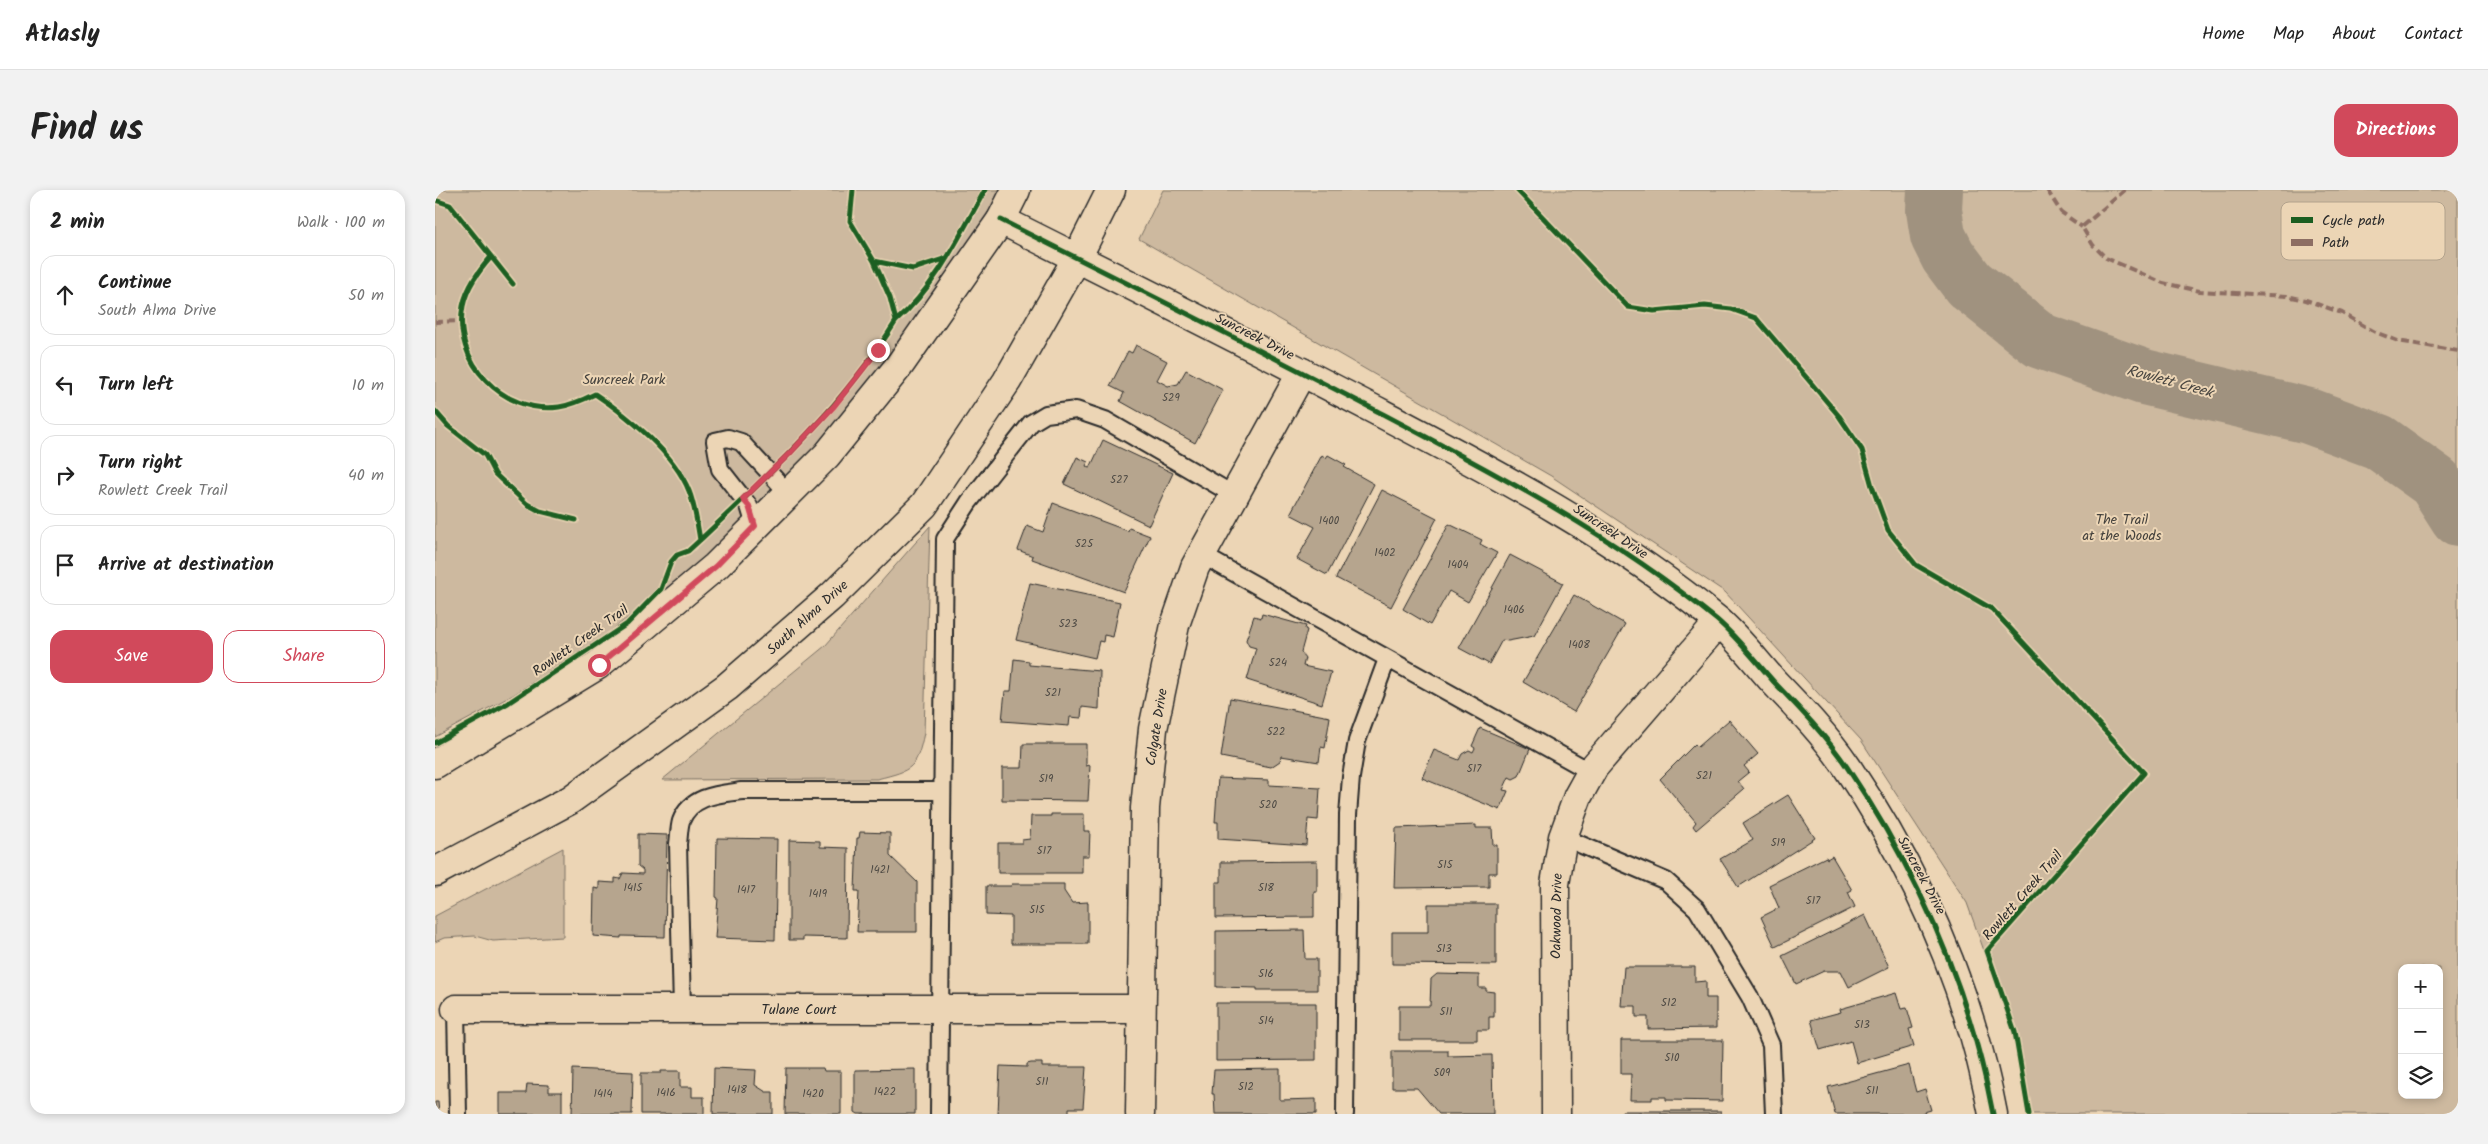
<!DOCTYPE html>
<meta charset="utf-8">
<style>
:root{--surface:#fff;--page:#f2f2f2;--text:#222;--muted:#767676;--line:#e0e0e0;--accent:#d1495b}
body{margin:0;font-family:Kalam,sans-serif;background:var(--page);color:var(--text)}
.controls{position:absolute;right:15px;bottom:15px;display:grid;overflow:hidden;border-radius:10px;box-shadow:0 2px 8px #0003}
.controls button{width:45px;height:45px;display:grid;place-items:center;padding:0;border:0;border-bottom:1px solid var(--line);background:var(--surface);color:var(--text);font:25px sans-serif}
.stop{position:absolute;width:15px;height:15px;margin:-11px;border:4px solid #d1495b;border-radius:50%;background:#fff}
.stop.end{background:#d1495b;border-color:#fff;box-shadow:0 1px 5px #0008}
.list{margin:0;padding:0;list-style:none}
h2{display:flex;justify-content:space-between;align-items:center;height:65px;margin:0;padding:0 20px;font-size:21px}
h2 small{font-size:16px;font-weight:400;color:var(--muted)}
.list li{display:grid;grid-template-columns:32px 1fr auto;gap:15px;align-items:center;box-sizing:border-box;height:80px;margin:0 10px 10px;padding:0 10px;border:1px solid var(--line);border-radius:15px}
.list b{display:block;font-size:19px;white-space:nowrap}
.list p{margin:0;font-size:16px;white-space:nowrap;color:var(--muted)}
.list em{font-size:16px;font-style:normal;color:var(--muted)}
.actions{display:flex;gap:10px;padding:15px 20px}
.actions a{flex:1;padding:11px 0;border:1px solid var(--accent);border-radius:15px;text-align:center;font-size:18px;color:var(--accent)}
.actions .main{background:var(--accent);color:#fff}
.icon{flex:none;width:28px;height:28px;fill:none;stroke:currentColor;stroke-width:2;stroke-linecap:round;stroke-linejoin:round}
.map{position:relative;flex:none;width:2023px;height:924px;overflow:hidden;border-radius:15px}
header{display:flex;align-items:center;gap:30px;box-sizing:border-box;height:70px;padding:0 25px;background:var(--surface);border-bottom:1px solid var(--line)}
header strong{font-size:24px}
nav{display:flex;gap:28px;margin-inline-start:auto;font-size:18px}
.intro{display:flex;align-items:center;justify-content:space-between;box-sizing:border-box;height:120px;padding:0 30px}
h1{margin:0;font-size:35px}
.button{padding:12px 22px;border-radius:15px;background:var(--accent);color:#fff;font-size:18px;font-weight:700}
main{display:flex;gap:30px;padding:0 30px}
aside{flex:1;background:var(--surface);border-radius:15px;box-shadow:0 2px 8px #0003}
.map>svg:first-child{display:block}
.green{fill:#cdb99f;stroke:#7c7265;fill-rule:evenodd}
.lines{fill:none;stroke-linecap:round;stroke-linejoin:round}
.river{stroke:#a0927f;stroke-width:56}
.building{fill:#b6a58e;stroke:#2b2b2b}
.service-casing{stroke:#2b2b2b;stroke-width:20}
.minor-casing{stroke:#2b2b2b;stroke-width:31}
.tertiary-casing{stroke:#2b2b2b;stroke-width:31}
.secondary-casing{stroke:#2b2b2b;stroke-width:31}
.service{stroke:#ecd5b5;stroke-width:16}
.minor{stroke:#ecd5b5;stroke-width:28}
.tertiary{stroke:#ecd5b5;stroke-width:28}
.secondary{stroke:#ecd5b5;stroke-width:28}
.quiet{stroke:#8d6e63;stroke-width:4;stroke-dasharray:8 4;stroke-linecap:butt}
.cycleway-casing{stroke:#ecd5b5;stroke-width:8}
.cycleway{stroke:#1b5e20;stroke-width:5}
.route{stroke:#d1495b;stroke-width:6}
.labels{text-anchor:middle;stroke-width:4;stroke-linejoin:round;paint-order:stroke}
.number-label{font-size:11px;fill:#4e4a44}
.street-label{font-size:14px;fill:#2b2b2b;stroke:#ecd5b5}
.park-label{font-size:14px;fill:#43403c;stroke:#ecd5b5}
.water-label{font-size:15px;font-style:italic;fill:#484540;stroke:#ecd5b5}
.key{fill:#ecd5b5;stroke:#b2a28c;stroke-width:1}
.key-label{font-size:14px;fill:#2b2b2b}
</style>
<header>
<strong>Atlasly</strong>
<nav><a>Home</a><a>Map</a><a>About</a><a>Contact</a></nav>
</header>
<div class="intro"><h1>Find us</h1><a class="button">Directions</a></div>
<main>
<aside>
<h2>2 min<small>Walk · 100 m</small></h2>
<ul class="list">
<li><svg class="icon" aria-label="ahead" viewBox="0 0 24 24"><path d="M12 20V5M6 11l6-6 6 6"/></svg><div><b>Continue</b><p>South Alma Drive</p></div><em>50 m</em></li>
<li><svg class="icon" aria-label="left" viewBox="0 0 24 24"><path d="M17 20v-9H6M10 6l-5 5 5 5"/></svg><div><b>Turn left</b></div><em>10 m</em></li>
<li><svg class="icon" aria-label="right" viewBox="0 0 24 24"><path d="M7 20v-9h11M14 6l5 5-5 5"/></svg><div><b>Turn right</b><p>Rowlett Creek Trail</p></div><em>40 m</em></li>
<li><svg class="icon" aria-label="arrive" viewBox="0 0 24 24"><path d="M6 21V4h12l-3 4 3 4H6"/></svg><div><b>Arrive at destination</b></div></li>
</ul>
<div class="actions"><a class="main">Save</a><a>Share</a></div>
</aside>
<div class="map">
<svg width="2023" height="924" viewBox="0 0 2023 924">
<rect width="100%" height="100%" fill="#ecd5b5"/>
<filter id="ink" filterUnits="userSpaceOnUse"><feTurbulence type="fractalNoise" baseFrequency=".02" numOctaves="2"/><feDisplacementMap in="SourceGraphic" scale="10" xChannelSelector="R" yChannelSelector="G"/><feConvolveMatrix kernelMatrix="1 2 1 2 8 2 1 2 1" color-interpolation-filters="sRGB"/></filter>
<g filter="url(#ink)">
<path class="green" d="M0,0H567L553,28L417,221L298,347L174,442L78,505L0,547Z
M728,0H2023V924H1595L1588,870L1532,713L1426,550L1290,402L1116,286L704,49ZM1967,778H2004V905H1967Z
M495,336L489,543C481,579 478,580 442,589L227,590L390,456Z
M128,658V747L58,751L40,746L9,748L0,752V726Z"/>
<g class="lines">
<path class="river" d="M1500,0L1499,20L1503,46L1513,66L1534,94L1606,151L1709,187L1874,226L1944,252L2000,292L2023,328"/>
</g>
<path class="building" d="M701,155L732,171L722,190L733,196L743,194L751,180L788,200L760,253L685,211L689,203L675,196L693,161L697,163Z
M668,250L738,283L714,335L629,294L642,267L653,272L651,276L655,278Z
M887,265L891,268L893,265L911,275L909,277L939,294L892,385L862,369L880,337L855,324Z
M947,300L1002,328L956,417L901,388Z
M618,313L693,341L694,338L715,346L689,402L597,369L598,366L583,360L592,336L608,342Z
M1014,334L1047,350L1045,354L1062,363L1033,412L1014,401L995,435L968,419Z
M1075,365L1128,393L1099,446L1073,451L1067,450L1054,474L1024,458Z
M595,393L685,412L678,447L669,445L668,452L664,451L660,468L581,450Z
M1139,405L1190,434L1139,522L1088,492Z
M827,424L871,436L870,439L872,440L866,462L870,468L868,476L896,482L887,514L812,490L821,458L814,456L811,450L819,426L826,428Z
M579,469L594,471V475L665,481L664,519L647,517L646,528L635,527L634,536L567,531L570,501H576Z
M795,508L895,527L890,558L886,557L884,572L846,566L845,571L836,577L786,567Z
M1294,530L1323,564L1309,576L1314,582L1303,591L1309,599L1261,640L1258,636L1261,632L1225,589L1260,554L1263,557Z
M1045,538L1095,559L1084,586L1078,589L1074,587L1068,600L1073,601L1065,620L987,588L999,560L1024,570L1027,564L1034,560L1038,562L1040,558L1037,556Z
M588,554H651V576L655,575L653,611L567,610V578H587Z
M783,588L834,590V595L885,598L883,630L873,629L871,655L783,649V632H780Z
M1353,605L1380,648L1303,697L1285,669L1318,650L1308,633Z
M616,624H649V641H655L654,666H647V683H563V653H587V650L595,649L596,626H616Z
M1041,635V638H1057L1058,655H1062V683H1054V697L959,698L961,638Z
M425,642L455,643V666L482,692V742H422L424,701H420L422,648H424Z
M203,644L232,645L230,747L186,746V748L158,746L159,698L164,699V692L180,693V688L185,689L188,683L208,684V680L203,676Z
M282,648L342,649L340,750L280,748L283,708L281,707Z
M354,650L385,651V657L413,658L412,748L368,747V750H354Z
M1397,666L1417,700L1413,702L1420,717L1340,757L1326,727L1344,718L1334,695L1391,667L1392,669Z
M882,671V702H879V727L781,728V692H786V672Z
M577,694H629V701L637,713L653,712V754H576V726L551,725V696H576Z
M993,714H1061V775L957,774V742H993Z
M1430,725L1454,777L1414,797L1406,781H1389L1361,794L1347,766Z
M869,740L870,769H882V800H822V798L781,797V741Z
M1189,777H1260V792L1271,791V808H1281V838L1213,839V827H1201V816H1186Z
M1002,784L1044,785V798H1051V801L1059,802V827H1054V840H1042V850H964V816H995L996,789Z
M1461,803L1466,819L1472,818L1478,838L1474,839L1479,856L1422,873L1416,851L1385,860L1376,830L1406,822L1405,819Z
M781,813H881V870L781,871Z
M1186,850H1288L1287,911L1231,910V907H1217V910H1195L1196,884H1186Z
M957,861H1013V866L1057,865L1058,924H1004L982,898H957Z
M596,873H607V877H651L648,918H634V924H563L565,876L592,877V874Z
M1474,875L1481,902L1490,899L1496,920L1489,922L1490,924H1400L1393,897Z
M279,878L321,880L320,895L331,902H338V924H278Z
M351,878H388L389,881H406V924H350Z
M138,879L198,882L197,924H137Z
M480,879V924H423L420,922V880Z
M845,879V910L881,909V924H780L779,904H777L779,880Z
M226,881H245V897H257V907H269V924H206V883H226Z
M92,894L114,895V902H127V924H65V903H91Z
M0,912H3L4,924H0Z
M1187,921H1286V924H1187Z"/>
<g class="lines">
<defs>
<path id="service" d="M320,336L314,316L285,279L280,251L293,248L306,252L353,303
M767,365L1156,582
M1128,647L1231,691L1262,719L1315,807L1336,855L1339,924
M21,819L23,924
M247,819L243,654C244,647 244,638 246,631C256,605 285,604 307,601H507
M504,924L510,349L534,312L596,233L611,224L641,220L670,230L799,305
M910,924L913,625L916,587L922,551L952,469"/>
<path id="minor" d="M21,819H706
M705,924L710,618L718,539L740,435L760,377L867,182
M1121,924L1120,694L1128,647L1143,606L1159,577L1284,432"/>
<path id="tertiary" d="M566,30C692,93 817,156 942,221C1060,283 1179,345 1282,430C1303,448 1321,472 1339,492C1365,519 1391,546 1412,577C1484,684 1534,797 1558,924"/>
<path id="secondary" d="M0,574L163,475L281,376L392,265L464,176L566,30L581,0
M0,682L135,610L292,497L397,406L489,315L572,191L642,68L676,0"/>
</defs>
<use href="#service" class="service-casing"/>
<use href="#minor" class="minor-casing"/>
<use href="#tertiary" class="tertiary-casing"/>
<use href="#secondary" class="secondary-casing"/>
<use href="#service" class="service"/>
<use href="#minor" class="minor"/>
<use href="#tertiary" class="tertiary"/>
<use href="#secondary" class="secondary"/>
<path class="quiet" d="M1612,0L1626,22L1647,37
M1690,0L1647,37L1658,55L1671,68L1728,93L1765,101L1852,106L1871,110L1907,123L1940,142L1963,151L2023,161
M0,132L27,131"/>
<defs>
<path id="cycleway" d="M1082,0L1193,117L1219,121L1270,116L1296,119L1321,128L1404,226L1427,260L1437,296L1453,340L1481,375L1557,419L1709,583L1552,761L1580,842L1594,924
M0,10L15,15L78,94
M566,30C692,93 817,156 942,221C1060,283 1179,345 1282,430C1303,448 1321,472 1339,492C1365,519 1391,546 1412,577C1484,684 1534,797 1558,924
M56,67C43,82 32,97 28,116C17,171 68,225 124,217C137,215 148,210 160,204C193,226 239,263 254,301C260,316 262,333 265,350
M439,71L478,79L512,68
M461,131C501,96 524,47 550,0
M0,221L13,236L50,265L60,284L92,314L105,321L141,330
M0,553L73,513L192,434L226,399L236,372L242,365L253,361L265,350C336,283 409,215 461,131L455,108L439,71L415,31L418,0"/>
</defs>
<use href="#cycleway" class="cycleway-casing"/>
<use href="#cycleway" class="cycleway"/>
</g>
</g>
<g class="lines" filter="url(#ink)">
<path class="route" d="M164,475L281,376L320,336L314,316L308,309L356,262L399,216L443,160"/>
</g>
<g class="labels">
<g class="number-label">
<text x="736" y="211">529</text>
<text x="684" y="293">527</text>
<text x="894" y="334">1400</text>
<text x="649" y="357">525</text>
<text x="950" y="366">1402</text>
<text x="1023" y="378">1404</text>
<text x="1079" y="423">1406</text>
<text x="633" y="437">523</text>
<text x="1144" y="458">1408</text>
<text x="843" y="476">524</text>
<text x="618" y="506">521</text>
<text x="841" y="545">522</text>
<text x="1039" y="582">517</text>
<text x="1269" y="589">521</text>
<text x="611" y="592">519</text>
<text x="833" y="618">520</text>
<text x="1343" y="656">519</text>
<text x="609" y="664">517</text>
<text x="1010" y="678">515</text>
<text x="445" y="683">1421</text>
<text x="198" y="701">1415</text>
<text x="831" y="701">518</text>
<text x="311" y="703">1417</text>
<text x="383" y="707">1419</text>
<text x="1378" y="714">517</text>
<text x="602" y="723">515</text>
<text x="1009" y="762">513</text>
<text x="831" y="787">516</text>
<text x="1234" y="816">512</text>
<text x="1011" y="825">511</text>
<text x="831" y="834">514</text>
<text x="1427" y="838">513</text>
<text x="1237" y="871">510</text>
<text x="1007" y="886">509</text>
<text x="607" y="895">511</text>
<text x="811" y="900">512</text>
<text x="302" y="903">1418</text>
<text x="1437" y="904">511</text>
<text x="450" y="905">1422</text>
<text x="231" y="906">1416</text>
<text x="168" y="907">1414</text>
<text x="378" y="907">1420</text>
</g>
<g class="street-label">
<text transform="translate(820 146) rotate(27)" y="5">Suncreek Drive</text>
<text transform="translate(1176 341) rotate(34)" y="5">Suncreek Drive</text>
<text transform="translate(372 427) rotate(-42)" y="5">South Alma Drive</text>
<text transform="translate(145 450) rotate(-35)" y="5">Rowlett Creek Trail</text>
<text transform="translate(721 537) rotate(-81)" y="5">Colgate Drive</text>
<text transform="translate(1487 685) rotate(62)" y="5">Suncreek Drive</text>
<text transform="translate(1587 705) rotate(-49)" y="5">Rowlett Creek Trail</text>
<text transform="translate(1121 726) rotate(-89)" y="5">Oakwood Drive</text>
<text x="364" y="824">Tulane Court</text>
</g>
<g class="park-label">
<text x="189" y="194">Suncreek Park</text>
<text x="1687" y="334">The Trail<tspan x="1687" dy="16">at the Woods</tspan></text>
</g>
<g class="water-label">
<text transform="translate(1735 191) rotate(15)" y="5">Rowlett Creek</text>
</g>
</g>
<rect x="1846" y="12" width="164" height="58" rx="8" class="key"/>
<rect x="1856" y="27" width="22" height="6" fill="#1b5e20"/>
<rect x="1856" y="49" width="22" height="7" fill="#8d6e63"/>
<g class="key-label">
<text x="1887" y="35">Cycle path</text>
<text x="1887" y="57">Path</text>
</g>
</svg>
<div class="controls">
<button>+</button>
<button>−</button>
<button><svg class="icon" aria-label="layers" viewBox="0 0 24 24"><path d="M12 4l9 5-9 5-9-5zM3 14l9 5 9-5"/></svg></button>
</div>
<div class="stop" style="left:164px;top:475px"></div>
<div class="stop end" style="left:443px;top:160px"></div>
</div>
</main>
